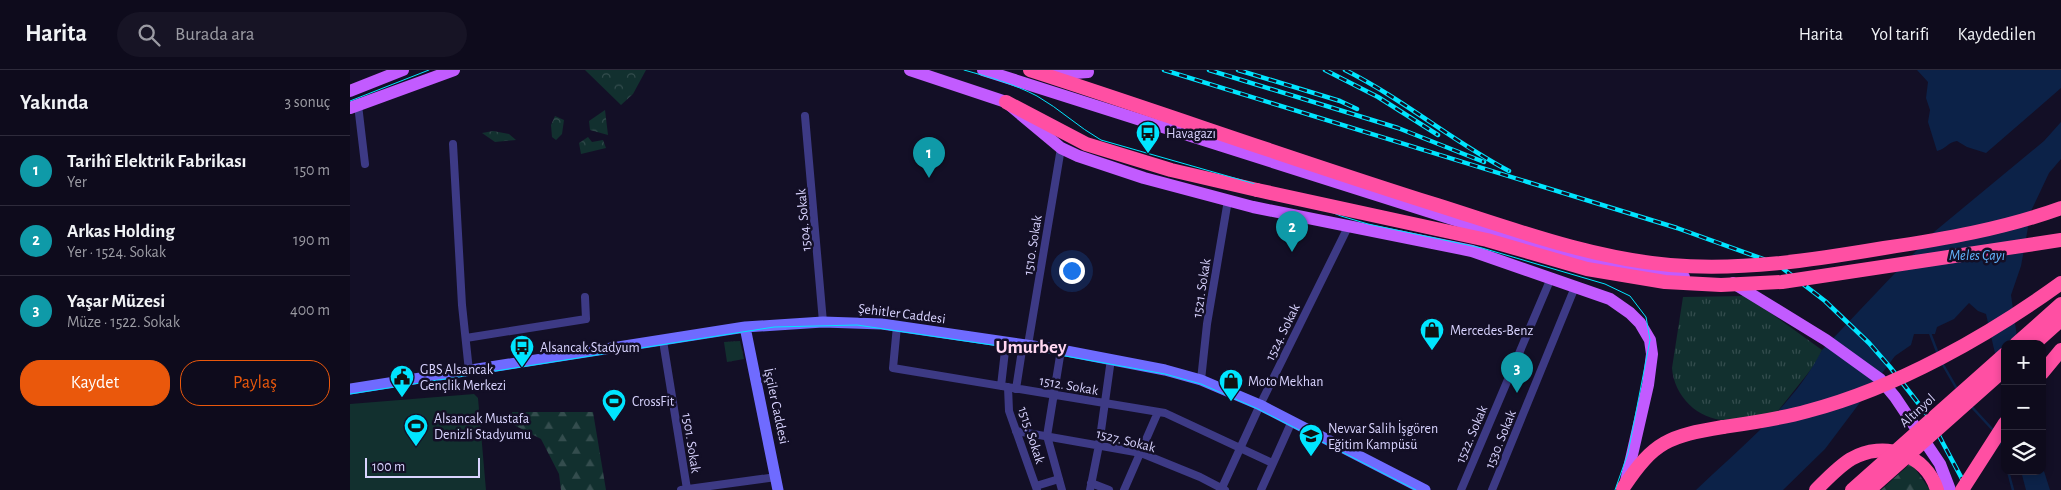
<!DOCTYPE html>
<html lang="tr">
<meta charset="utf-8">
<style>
:root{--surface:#0e0b1c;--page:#171425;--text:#f1f3f6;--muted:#9b9ba3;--line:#2e2b3b;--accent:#ea580c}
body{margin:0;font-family:"Alegreya Sans",sans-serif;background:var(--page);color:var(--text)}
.controls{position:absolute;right:15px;bottom:15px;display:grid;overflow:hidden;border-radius:10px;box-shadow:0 2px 8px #0003}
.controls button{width:45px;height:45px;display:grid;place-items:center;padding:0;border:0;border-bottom:1px solid var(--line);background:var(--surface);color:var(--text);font:25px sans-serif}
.scale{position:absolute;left:15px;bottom:12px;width:115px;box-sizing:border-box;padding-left:5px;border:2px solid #d9d4ff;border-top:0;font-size:14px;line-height:18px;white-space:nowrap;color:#d9d4ff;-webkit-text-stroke:4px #130f26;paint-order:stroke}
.you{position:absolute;left:721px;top:200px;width:18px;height:18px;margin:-12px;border:4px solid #fff;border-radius:50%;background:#1a73e8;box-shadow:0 0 0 8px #1a73e833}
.badge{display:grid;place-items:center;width:32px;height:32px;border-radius:50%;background:var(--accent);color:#fff;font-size:16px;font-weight:700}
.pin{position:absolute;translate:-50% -41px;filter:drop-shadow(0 1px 2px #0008)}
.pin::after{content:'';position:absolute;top:26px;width:18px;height:15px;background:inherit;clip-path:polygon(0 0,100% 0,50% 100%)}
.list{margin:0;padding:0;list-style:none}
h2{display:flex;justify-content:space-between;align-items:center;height:65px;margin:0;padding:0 20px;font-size:21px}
h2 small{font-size:16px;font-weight:400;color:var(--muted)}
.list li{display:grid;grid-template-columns:32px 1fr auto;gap:15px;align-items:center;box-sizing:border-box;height:70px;padding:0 20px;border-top:1px solid var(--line)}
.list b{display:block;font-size:19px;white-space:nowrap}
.list p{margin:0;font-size:16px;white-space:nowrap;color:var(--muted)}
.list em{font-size:16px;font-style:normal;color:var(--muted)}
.actions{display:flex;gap:10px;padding:15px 20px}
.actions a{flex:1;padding:11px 0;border:1px solid var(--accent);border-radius:20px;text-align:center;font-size:18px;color:var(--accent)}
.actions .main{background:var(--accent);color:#fff}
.icon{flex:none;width:28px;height:28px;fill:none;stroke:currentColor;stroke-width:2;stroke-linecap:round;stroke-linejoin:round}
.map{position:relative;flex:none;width:1711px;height:420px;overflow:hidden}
header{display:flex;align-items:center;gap:30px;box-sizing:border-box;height:70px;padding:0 25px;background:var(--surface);border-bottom:1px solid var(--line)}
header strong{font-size:24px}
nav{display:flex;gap:28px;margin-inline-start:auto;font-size:18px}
.search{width:350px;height:45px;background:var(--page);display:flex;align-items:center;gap:12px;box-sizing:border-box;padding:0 18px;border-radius:28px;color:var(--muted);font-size:19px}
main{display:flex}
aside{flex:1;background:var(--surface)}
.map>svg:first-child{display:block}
.grass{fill:url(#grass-tufts)}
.forest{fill:url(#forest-firs)}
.park{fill:url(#park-crowns)}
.garden{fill:#12302f}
.water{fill:#0c2248}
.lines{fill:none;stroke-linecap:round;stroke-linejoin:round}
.stream{stroke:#0c2248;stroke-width:2.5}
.street{stroke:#3d3a85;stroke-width:8}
.secondary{stroke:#6f6bff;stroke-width:11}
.primary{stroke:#c25bff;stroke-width:12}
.highway{stroke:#ff4fa3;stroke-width:14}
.tram{stroke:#00e5ff;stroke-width:1}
.rail-casing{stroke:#00e5ff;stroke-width:4.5}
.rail{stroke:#130f26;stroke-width:2.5;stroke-dasharray:8;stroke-linecap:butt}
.highway-bridge{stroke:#ff4fa3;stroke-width:14}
.labels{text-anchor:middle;stroke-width:5;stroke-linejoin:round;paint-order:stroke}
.poi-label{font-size:14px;fill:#d9d4ff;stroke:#130f26;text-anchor:start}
.street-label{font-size:14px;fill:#d9d4ff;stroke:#130f26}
.water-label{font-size:15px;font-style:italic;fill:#62b6ff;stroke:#130f26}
.district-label{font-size:19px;font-weight:bold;fill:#ffd6f0;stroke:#130f26}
</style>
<header>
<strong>Harita</strong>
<div class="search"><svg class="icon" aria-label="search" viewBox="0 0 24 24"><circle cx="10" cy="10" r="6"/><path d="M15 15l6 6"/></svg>Burada ara</div>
<nav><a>Harita</a><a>Yol tarifi</a><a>Kaydedilen</a></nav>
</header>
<main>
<aside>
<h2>Yakında<small>3 sonuç</small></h2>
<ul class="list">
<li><span class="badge" style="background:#0f9aa8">1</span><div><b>Tarihî Elektrik Fabrikası</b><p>Yer</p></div><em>150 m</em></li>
<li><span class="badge" style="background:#0f9aa8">2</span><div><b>Arkas Holding</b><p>Yer · 1524. Sokak</p></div><em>190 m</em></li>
<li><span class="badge" style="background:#0f9aa8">3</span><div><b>Yaşar Müzesi</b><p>Müze · 1522. Sokak</p></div><em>400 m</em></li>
</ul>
<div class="actions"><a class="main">Kaydet</a><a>Paylaş</a></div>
</aside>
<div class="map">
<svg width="1711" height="420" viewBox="0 0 1711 420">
<defs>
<pattern id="grass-tufts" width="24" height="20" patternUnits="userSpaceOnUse" patternTransform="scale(1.25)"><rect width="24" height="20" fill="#12302f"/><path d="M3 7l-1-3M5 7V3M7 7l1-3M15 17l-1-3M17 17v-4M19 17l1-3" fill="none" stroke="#344d4e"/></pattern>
<pattern id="forest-firs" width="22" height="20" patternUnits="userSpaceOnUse" patternTransform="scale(1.25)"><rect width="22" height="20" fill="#12302f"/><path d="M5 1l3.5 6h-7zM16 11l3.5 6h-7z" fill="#344d4e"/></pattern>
<pattern id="park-crowns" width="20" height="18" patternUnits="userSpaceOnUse" patternTransform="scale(1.25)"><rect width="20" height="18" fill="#12302f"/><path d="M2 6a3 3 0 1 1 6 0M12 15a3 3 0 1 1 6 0" fill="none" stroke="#344d4e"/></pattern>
</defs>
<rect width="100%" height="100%" fill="#130f26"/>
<path class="grass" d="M1397,226L1472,280L1467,292L1427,342C1411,344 1393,350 1376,350C1348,350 1324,326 1322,298L1333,227Z
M390,271L394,289L377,292L374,272Z"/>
<path class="forest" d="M162,342H243L256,420H211L209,404L191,369L164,355Z
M1561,393L1580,420H1531Z"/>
<path class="park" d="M235,0H296L283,24L271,35Z
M255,40L258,65L240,60L239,51Z
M205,46L214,50L212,64L206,70L202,67L201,55Z
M143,61L159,64L166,70L145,72L132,63Z
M238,67L242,72L253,70L256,78L231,84L229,73Z"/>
<path class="garden" d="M124,324L128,328L136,420H0V334Z"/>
<path class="water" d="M1567,0H1711V18L1636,83L1617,77L1607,71C1598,72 1596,79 1587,81L1578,52L1580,40L1576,28L1578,12Z
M1711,52V89L1699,103L1681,141L1671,196L1661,225L1668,274H1655V327L1636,244L1628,241L1619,233L1604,249L1587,257L1585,264H1564L1561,275L1545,286L1475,379L1433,420H1346C1389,379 1445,334 1472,280L1584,162L1694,71Z
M1692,395L1700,420H1676L1671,401H1692Z"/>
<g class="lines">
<path class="stream" d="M1580,263L1588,284
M1592,293L1607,319
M1620,335L1643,360
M1650,369L1655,386
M1658,401L1663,420"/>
<path class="street" d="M8,35L15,94
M455,46L473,252
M103,74L112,235L119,301
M547,256L543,298L815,343L922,393
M116,268L236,249L235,227
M313,271L337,419
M678,275L711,78
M711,280L697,366L712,420
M851,310L857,254L878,130
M651,316L656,272
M658,317L659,341L687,420
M666,319L673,274
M666,361L791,383L850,407L875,420
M741,413L759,420
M686,416L709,409
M331,420L426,407
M740,420L749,375L761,289
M774,420L808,342
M871,420L910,335L998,157
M911,420L942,351
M1111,420L1201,208
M1142,420L1225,217"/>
<path class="secondary" d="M395,257L428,420
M0,319L395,257L473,252L532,254L711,280L815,300L851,310L910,335L1075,420"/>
<path class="primary" d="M560,0L656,32L711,78L728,86L794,108L903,137L1122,181L1260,229L1280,243L1290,253L1300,270L1302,284L1298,315L1276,411
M633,0L1200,180L1296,203L1334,207
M698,5L738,2
M0,21L53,0
M0,38L104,0
M1383,213L1476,270L1530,309L1545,327L1590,394L1600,420"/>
<path class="highway" d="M656,32L736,74L821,100L907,120
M1666,274L1711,234
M1684,274L1711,250
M1692,303L1711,280
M1273,418C1304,371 1319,366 1373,357
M1466,420C1477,409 1488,397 1501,389C1534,370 1576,384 1587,420"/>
<path class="tram" d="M614,0C639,7 664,14 687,26C710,39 728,57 751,70L923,119L991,146L1018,154L1132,178L1255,214L1280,226L1296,247L1300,270L1278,383L1265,420
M0,31L79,0
M0,324L424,257L507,255L710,285L815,304L851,314L908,339L1066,420"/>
<defs>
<path id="rail" d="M814,0L1327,158L1427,194L1475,231L1519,273L1540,297L1579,347L1618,420
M859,0L1048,58L1134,92
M888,0L990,31L1007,39
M975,0L1028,27L1088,65
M995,0C1053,29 1102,71 1159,101"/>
</defs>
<use href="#rail" class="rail-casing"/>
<use href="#rail" class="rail"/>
<path class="highway-bridge" d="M680,0C816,44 950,92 1087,135C1163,159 1240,188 1320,195C1392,201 1463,190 1534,178C1594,169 1653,159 1711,138
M907,120L1137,170L1237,199L1315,212L1371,215L1432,212L1711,170
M1373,357C1401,353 1430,349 1458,341C1546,318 1638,266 1711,213
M1502,420L1655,284
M1519,420L1655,299
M1612,420L1655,353"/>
</g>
<defs>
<symbol id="bus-pin" viewBox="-11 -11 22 30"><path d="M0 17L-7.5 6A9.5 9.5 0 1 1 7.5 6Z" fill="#00e5ff" stroke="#130f26"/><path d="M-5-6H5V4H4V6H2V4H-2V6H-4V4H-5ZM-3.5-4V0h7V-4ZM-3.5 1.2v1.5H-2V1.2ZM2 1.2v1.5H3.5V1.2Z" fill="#111"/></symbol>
<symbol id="shop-pin" viewBox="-11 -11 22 30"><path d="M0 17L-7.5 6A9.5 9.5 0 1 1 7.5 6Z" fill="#00e5ff" stroke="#130f26"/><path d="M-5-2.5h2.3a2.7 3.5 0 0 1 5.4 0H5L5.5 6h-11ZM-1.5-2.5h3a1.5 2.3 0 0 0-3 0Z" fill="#111"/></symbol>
<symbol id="civic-pin" viewBox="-11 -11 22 30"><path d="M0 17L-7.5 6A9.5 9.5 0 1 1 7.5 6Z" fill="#00e5ff" stroke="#130f26"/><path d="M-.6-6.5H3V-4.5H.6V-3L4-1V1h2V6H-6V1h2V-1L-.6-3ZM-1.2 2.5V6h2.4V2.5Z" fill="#111"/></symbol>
<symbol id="stadium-pin" viewBox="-11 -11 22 30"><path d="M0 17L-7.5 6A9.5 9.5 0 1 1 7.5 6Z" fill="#00e5ff" stroke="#130f26"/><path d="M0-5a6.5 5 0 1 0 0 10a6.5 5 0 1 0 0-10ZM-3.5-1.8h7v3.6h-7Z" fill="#111"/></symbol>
<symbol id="school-pin" viewBox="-11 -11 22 30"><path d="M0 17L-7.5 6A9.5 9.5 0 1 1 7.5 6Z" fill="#00e5ff" stroke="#130f26"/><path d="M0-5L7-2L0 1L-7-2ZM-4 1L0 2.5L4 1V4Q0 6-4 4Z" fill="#111"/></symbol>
</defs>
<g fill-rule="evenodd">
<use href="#bus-pin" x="784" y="49" width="28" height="38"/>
<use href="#shop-pin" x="1068" y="246" width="28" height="38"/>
<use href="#bus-pin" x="158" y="263" width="28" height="38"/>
<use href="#civic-pin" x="38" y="293" width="28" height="38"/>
<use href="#shop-pin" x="867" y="297" width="28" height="38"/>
<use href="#stadium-pin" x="250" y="317" width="28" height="38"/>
<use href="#stadium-pin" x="52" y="342" width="28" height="38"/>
<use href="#school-pin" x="947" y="352" width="28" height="38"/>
</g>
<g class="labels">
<g class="poi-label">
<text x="816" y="68">Havagazı</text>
<text x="1100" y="265">Mercedes-Benz</text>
<text x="190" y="282">Alsancak Stadyum</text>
<text x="70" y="304">GBS Alsancak<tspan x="70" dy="16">Gençlik Merkezi</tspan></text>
<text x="898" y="316">Moto Mekhan</text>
<text x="282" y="336">CrossFit</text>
<text x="84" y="353">Alsancak Mustafa<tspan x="84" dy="16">Denizli Stadyumu</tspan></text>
<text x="978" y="363">Nevvar Salih İşgören<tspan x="978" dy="16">Eğitim Kampüsü</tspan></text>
</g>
<g class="street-label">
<text transform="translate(453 150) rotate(-95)" y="5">1504. Sokak</text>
<text transform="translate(682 175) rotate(-81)" y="5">1510. Sokak</text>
<text transform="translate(851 218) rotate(-81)" y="5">1521. Sokak</text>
<text transform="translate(552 243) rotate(7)" y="5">Şehitler Caddesi</text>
<text transform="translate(932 262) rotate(-64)" y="5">1524. Sokak</text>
<text transform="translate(719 315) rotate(10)" y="5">1512. Sokak</text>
<text transform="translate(427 336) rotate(78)" y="5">İşçiler Caddesi</text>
<text transform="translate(1567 340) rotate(-42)" y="5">Altınyol</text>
<text transform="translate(1121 364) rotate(-67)" y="5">1522. Sokak</text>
<text transform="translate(682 365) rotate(72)" y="5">1515. Sokak</text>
<text transform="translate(1150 369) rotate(-68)" y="5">1530. Sokak</text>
<text transform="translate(776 370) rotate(14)" y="5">1527. Sokak</text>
<text transform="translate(342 373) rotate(81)" y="5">1501. Sokak</text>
</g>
<g class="water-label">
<text x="1627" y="190">Meles Çayı</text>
</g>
<g class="district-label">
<text x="681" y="283">Umurbey</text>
</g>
</g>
</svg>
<div class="controls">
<button>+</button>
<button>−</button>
<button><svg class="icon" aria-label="layers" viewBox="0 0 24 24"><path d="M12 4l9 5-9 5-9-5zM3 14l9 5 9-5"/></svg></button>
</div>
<div class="scale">100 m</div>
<div class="you"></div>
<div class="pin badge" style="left:579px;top:108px;background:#0f9aa8">1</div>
<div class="pin badge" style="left:942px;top:182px;background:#0f9aa8">2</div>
<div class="pin badge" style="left:1167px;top:323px;background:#0f9aa8">3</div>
</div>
</main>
